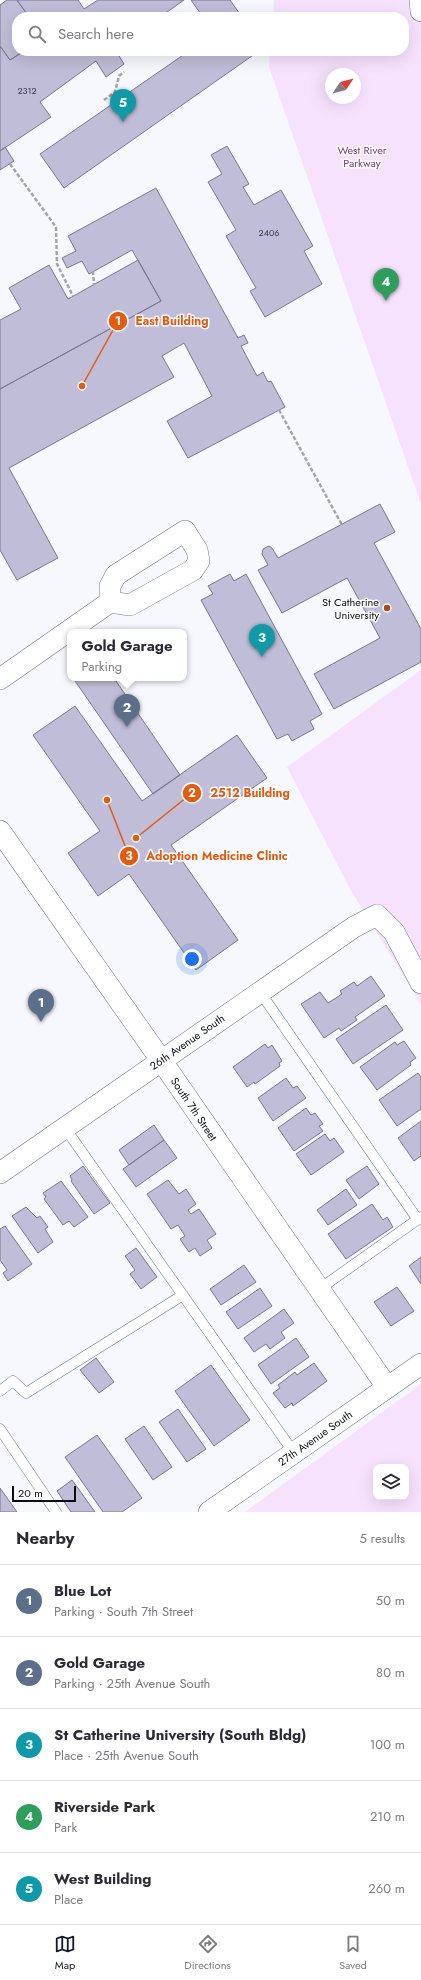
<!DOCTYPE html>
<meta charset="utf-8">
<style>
:root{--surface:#fff;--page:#f7f7f7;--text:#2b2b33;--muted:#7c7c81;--line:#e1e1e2;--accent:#111827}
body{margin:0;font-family:Jost,sans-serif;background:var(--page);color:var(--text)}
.controls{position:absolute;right:12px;bottom:12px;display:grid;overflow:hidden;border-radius:8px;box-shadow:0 4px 16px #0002}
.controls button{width:36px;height:36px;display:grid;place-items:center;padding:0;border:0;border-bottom:1px solid var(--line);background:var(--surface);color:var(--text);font:20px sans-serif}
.compass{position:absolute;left:325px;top:68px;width:36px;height:36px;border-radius:50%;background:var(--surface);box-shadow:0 4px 16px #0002;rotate:55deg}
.scale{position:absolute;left:12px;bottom:10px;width:64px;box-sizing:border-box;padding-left:4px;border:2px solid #070b13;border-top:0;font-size:11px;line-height:14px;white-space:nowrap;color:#070b13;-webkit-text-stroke:3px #fff;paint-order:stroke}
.you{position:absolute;left:192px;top:959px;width:14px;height:14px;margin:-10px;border:3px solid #fff;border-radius:50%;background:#1a73e8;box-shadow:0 0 0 6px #1a73e833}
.badge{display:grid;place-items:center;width:26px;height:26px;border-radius:50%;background:var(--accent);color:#fff;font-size:13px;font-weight:700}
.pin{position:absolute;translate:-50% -33px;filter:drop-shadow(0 1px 2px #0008)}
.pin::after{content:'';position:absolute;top:21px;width:14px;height:12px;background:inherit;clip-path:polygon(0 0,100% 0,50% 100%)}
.popup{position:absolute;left:67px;top:629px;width:120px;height:52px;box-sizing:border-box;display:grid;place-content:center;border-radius:8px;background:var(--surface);filter:drop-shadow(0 1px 3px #0005);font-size:13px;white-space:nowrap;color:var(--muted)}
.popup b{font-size:15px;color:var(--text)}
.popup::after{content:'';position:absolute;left:50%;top:100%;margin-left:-8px;border:8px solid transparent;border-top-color:var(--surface)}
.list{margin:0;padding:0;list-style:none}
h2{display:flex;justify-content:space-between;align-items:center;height:52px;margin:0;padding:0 16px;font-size:17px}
h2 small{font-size:13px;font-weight:400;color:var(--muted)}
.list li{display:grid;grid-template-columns:26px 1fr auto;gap:12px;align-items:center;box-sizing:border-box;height:72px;padding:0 16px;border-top:1px solid var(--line)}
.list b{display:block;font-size:15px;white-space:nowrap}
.list p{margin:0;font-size:13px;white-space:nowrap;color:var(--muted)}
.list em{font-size:13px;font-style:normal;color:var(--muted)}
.icon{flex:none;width:22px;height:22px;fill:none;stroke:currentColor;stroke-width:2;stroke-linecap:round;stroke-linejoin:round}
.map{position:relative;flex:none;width:421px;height:1512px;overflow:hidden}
.search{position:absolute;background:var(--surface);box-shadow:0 4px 16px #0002;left:12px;right:12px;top:12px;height:44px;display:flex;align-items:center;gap:10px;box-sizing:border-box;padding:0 14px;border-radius:16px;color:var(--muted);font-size:15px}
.sheet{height:412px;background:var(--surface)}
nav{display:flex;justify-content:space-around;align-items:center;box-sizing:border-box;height:56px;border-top:1px solid var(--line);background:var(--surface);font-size:11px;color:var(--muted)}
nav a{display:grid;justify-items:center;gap:2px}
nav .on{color:var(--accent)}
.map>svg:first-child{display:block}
.green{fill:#f6e2fd;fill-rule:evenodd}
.building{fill:#bfbdd7;stroke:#7b7890}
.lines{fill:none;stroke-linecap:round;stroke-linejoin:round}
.lane-casing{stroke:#6c788d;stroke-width:11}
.street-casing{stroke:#6c788d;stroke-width:22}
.path{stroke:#a2a5ab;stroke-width:2.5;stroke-dasharray:4 2;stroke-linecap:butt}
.lane{stroke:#fff;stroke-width:10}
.street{stroke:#fff;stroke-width:21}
.poi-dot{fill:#ae481f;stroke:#fff;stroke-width:1.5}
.labels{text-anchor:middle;stroke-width:3;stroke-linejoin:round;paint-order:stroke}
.number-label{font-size:9px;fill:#353844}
.park-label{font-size:11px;fill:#743688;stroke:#fff}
.poi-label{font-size:11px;fill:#070b13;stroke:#fff;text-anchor:end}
.street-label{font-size:11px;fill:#070b13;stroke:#fff}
.leader{fill:none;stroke:#e8590c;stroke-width:1.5}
.callout-dot{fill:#e8590c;stroke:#fff;stroke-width:1.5}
.mark-label{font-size:12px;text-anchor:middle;font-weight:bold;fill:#fff}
.callout-label{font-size:12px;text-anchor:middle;font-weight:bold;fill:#e8590c;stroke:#fff;stroke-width:3;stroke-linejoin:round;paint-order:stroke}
</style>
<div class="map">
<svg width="421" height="1512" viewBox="0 0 421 1512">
<rect width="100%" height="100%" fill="#f6f8fd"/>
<path class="green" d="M274,0H421V504L269,67L270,51H404V17H273ZM331,74H355V98H331Z
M421,670V1005L350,889L287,767Z
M421,1384V1512H245ZM376,1467H406V1497H376Z"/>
<path class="building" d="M7,0H17L29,17H17V51H24L10,60L0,46V5Z
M17,0H78L84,9L98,0H184L160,17H29Z
M191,0H230L242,17H203Z
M0,46L10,60L24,51H116L124,64L106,77L96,61L40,102L51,117L0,151Z
M189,51H259L64,188L40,154Z
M227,146L249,184L243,187L254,205L281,190L313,246L304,251L322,284L265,317L250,291L256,288L226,236L236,230L208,182L222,174L211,155Z
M5,147L14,161L0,170V151Z
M156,188L238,338L244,335L248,343L241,346L257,376L263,372L268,382L271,381L285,407L188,458L167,421L212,396L184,343L162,356L174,377L9,468L58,558L17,580L0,550V389L161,301L132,250L89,274L82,261L67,268L62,258L76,251L68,236Z
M138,260L161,301L0,389V320L21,309L9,288L49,265L68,299Z
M380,504L395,532L374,543L421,629V662L334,709L314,674L380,638L347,578L282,613L258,570L268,565L262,554L263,549L269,546L272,548L278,558Z
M230,574L234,581L246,574L322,714L310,721L314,729L292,741L288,734L277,739L201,600L213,594L208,586Z
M73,678H114L180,775L153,794Z
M75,706L142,801L237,735L267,778L171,845L238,940L196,970L129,874L98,896L68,853L100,831L33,735Z
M371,976L385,996L355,1017L357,1020L341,1031L339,1028L324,1038L301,1004L320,992L328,1003L342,994L340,991L354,982L357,986Z
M386,1005L403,1030L353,1064L336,1039Z
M404,1041L416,1058L410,1062L411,1065L377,1090L360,1067L395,1042L397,1045Z
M265,1044L268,1048L272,1045L282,1061L279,1063L280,1066L255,1084L254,1082L247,1087L233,1067Z
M418,1073L421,1077V1109L397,1126L379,1100Z
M286,1078L293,1088L297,1086L306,1098L273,1121L258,1098Z
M306,1108L311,1115L315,1113L323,1124L319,1126L323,1131L294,1151L278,1128Z
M421,1121V1156L414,1161L398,1138Z
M154,1125L164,1140L129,1165L119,1150Z
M325,1134L330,1141L334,1138L344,1152L311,1175L296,1154Z
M164,1140L177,1158L136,1187L123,1169Z
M83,1166L110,1203L94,1214L71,1181L72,1180L70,1176Z
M367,1166L379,1184L359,1199L346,1180Z
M168,1180L179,1194L186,1189L196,1204L188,1210L191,1214L199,1209L216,1234L207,1240L212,1248L200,1256L195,1248L189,1252L180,1239L185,1236L178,1225L171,1229L147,1194Z
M61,1181L88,1217L74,1227L69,1221L63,1225L44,1199L46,1197L43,1193Z
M346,1189L357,1205L328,1225L317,1210Z
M372,1204L383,1220L387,1217L393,1227L346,1259L328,1234Z
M26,1207L37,1218L40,1216L48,1227L45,1229L53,1242L38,1253L12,1216Z
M5,1226L32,1264L8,1281L3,1273L7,1270L0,1260V1229Z
M136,1248L157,1277L141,1289L130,1274L135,1270L125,1256Z
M421,1257V1284L409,1266Z
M244,1265L256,1282L221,1305L210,1289Z
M397,1287L414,1311L391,1326L374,1302Z
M260,1288L272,1306L238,1329L226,1312Z
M284,1309L294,1323L281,1332L285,1338L270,1349L266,1344L254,1352L244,1338Z
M296,1338L309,1357L271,1384L258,1365Z
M96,1358L114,1382L99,1393L80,1370Z
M314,1363L327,1381L293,1406L292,1403L285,1408L273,1393L280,1388L278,1385L295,1372L297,1375Z
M211,1365L250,1420L214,1446L175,1391Z
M178,1409L206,1449L187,1462L159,1422Z
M144,1426L172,1467L153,1480L125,1439Z
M97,1435L142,1498L122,1512H103L65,1457Z
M72,1480L95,1512H71L57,1491Z
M0,1488L17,1512H0Z"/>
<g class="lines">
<defs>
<path id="lane" d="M260,992L418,1220
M65,1128L294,1453
M318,1290L421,1217
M0,1391L13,1381L26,1393L183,1295
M0,1429L56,1512"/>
<path id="street" d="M420,0L421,11
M0,679L110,602L130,605L193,570L199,561L197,550L185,531L116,575L110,586V602
M0,831L161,1060L387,1387
M0,1173L354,927L377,915L394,932L421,983
M209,1512L421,1364"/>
</defs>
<use href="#lane" class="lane-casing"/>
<use href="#street" class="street-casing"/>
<path class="path" d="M104,100L115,92L119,76L124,72
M10,164L56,227L57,264L73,296
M93,271L94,285
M279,410L342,525"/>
<use href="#lane" class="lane"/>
<use href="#street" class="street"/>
</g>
<circle class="poi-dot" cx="387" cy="608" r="4"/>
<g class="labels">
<g class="number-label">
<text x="27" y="94">2312</text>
<text x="269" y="236">2406</text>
</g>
<g class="park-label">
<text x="362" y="154">West River<tspan x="362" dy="13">Parkway</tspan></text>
</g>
<g class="poi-label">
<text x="379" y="606">St Catherine<tspan x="379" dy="13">University</tspan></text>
</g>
<g class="street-label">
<text transform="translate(187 1042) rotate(-35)" y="4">26th Avenue South</text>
<text transform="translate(194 1109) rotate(56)" y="4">South 7th Street</text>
<text transform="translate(315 1438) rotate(-35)" y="4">27th Avenue South</text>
</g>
</g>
<path class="leader" d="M82 386L118 321M136 838L192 793M107 800L129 856"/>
<g class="callout-dot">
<circle cx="82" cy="386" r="4"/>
<circle cx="136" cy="838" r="4"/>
<circle cx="107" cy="800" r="4"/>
<circle cx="118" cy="321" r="10"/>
<circle cx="192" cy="793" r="10"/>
<circle cx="129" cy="856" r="10"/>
</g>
<g class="mark-label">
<text x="118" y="325">1</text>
<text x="192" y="797">2</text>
<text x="129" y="860">3</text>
</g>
<g class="callout-label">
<text x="172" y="325">East Building</text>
<text x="250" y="797">2512 Building</text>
<text x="217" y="860">Adoption Medicine Clinic</text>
</g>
</svg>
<div class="controls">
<button><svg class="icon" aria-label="layers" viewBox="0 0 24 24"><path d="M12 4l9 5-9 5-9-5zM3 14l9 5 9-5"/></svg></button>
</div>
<svg class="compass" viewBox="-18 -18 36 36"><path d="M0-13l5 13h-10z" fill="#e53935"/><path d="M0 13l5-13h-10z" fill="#7c7c81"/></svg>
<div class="scale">20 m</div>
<div class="you"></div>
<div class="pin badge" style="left:41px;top:1022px;background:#5c6f8a">1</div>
<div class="pin badge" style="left:127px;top:727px;background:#5c6f8a">2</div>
<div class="popup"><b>Gold Garage</b>Parking</div>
<div class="pin badge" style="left:262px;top:657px;background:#0f9aa8">3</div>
<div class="pin badge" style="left:386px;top:301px;background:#2e9e5b">4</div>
<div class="pin badge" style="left:123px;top:122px;background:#0f9aa8">5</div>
<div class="search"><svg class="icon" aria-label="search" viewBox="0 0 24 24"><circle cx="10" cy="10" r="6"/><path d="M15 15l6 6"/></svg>Search here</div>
</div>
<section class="sheet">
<h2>Nearby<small>5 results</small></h2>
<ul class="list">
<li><span class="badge" style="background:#5c6f8a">1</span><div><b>Blue Lot</b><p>Parking · South 7th Street</p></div><em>50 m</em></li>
<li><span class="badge" style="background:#5c6f8a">2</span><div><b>Gold Garage</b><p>Parking · 25th Avenue South</p></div><em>80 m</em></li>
<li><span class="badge" style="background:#0f9aa8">3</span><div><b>St Catherine University (South Bldg)</b><p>Place · 25th Avenue South</p></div><em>100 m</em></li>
<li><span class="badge" style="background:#2e9e5b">4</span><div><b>Riverside Park</b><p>Park</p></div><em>210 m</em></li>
<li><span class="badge" style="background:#0f9aa8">5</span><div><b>West Building</b><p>Place</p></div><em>260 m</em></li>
</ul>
</section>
<nav>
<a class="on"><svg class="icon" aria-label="map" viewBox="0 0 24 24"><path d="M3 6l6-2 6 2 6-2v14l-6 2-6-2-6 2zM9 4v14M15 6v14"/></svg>Map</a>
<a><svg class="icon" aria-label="directions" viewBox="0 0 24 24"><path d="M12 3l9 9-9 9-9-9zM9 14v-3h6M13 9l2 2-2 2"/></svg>Directions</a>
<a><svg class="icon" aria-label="saved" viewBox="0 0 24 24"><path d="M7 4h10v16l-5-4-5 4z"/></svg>Saved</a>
</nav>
